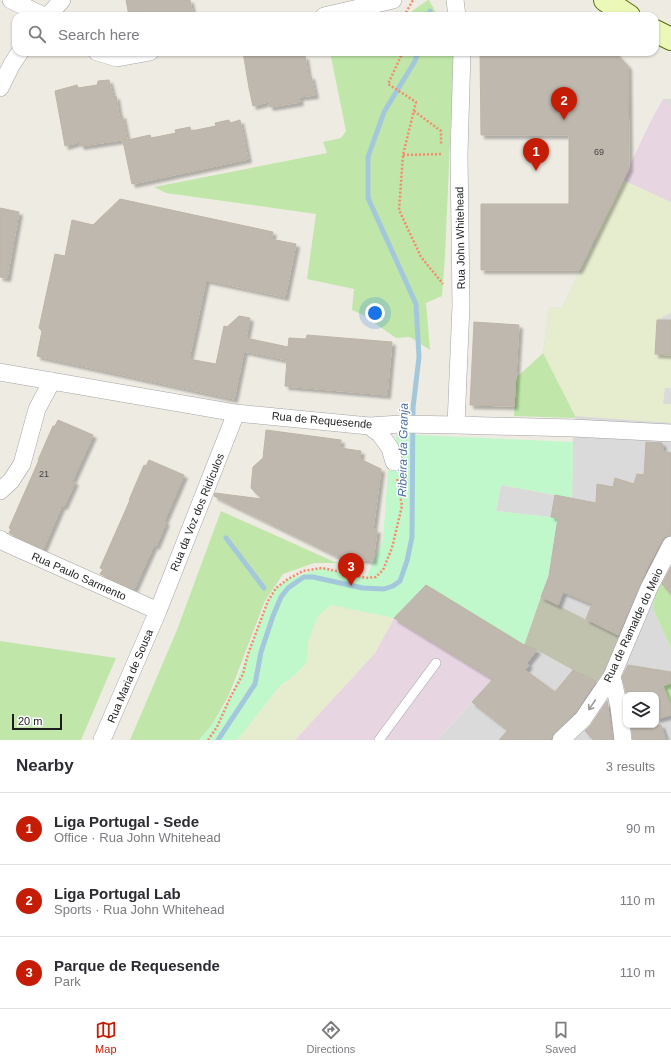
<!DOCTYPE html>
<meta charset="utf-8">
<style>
:root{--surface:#fff;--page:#f7f7f7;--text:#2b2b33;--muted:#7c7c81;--line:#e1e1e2;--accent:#c41c05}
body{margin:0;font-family:Arial,sans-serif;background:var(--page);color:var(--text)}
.controls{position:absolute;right:12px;bottom:12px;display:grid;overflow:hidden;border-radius:8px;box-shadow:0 1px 3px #0004}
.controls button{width:36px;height:36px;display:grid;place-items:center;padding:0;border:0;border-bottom:1px solid var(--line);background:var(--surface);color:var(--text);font:20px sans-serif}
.scale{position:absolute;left:12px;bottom:10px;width:50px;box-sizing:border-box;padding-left:4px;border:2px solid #1d1d1d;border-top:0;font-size:11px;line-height:14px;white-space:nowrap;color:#1d1d1d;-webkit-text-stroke:3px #fff;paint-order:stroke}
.you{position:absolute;left:375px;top:313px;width:14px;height:14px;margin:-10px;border:3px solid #fff;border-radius:50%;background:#1a73e8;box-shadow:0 0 0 6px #1a73e833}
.badge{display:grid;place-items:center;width:26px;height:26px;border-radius:50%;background:var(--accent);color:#fff;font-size:13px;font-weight:700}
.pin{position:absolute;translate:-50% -33px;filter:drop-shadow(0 1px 2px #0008)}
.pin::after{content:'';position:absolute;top:21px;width:14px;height:12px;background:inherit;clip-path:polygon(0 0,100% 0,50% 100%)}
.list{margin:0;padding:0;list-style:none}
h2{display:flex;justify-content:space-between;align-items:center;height:52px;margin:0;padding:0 16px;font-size:17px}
h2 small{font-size:13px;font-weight:400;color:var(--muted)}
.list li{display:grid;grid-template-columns:26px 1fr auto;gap:12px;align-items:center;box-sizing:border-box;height:72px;padding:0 16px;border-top:1px solid var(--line)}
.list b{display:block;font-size:15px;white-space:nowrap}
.list p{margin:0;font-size:13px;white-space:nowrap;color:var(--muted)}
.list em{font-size:13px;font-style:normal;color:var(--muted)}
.icon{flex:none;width:22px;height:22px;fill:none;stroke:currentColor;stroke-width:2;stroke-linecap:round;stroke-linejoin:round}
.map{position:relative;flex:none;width:671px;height:740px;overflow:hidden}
.search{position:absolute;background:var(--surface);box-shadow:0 1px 3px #0004;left:12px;right:12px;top:12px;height:44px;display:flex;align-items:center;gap:10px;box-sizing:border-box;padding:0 14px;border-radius:12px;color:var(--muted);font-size:15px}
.sheet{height:268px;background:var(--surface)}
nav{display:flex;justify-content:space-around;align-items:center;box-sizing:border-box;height:56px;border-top:1px solid var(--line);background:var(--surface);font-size:11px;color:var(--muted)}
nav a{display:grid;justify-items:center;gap:2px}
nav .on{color:var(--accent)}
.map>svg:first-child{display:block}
.residential{fill:#dbdada;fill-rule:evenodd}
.industrial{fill:#e7d5e1}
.construction{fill:#c0c2ae}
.farmland{fill:#e6ecce}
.grass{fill:#c0e7a9}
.park{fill:#c0f8cb}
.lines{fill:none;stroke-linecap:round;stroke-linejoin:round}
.stream{stroke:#a4c8db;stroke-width:5}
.building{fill:#beb8af;stroke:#bfb4a5;filter:url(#shadow)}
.service-casing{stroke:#a4a4a4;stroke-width:10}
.minor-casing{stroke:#a4a4a4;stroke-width:18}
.secondary-casing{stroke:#587007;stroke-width:24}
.path{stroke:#f68a6b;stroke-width:2.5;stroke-dasharray:2 2;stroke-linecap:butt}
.service{stroke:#fff;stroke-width:9}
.minor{stroke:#fff;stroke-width:17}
.secondary{stroke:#ecf8b7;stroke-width:22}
.oneway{stroke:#999}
.labels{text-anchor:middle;stroke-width:3;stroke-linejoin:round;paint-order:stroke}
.number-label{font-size:9px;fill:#454442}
.street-label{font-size:11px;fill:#1d1d1d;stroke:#fff}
.water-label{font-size:12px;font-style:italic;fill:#4c6faa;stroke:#fff}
</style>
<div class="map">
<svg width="671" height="740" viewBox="0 0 671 740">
<defs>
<filter id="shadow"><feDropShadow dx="3.5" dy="3.5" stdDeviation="1" flood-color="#0004"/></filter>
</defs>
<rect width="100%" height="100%" fill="#eeebe3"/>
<path class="residential" d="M663,99H671V594L658,580L653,608L671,649V683L663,686L671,706V740H437L499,673L522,651L524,645L549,573L558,518L496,511L501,485L572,498L573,428L575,416L543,353L549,307L562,308L650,123ZM626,695H656V725H626Z"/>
<path class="industrial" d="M663,99L671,107V202L623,180L650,124Z
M426,585L524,645L522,651L498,673L437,740H295L375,653L394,618Z"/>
<path class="construction" d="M541,597L621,637L601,683L573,670L537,650L524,645Z"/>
<path class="farmland" d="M623,180L671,202V313L657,320L655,354L671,355V388H665L663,404H671V423L575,416L543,353L549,307L562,308Z
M331,605L394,618L375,653L295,740H237L279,688L293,677L307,662L308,642L318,616Z"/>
<path class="grass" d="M428,0H429L438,16H413L412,11Z
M330,52H454L445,256L442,296L426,303L430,350L410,337L396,338L363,315L352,310L354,289L307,279L316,214L166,193L154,187L327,153L323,142L341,138L346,131Z
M543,353L575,416L574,418L514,416L516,378Z
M221,511L337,563H314L283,574L265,601L229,695L212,725L199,740H130L177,630Z
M658,579L671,594V649L653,608Z
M0,641L116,658L81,740H0Z
M671,683V706L663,686Z"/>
<path class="park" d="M396,434L573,442L572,498L501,485L496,511L558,518L549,573L524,645L426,585L394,618L331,605L318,616L308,642L307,662L295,675L280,686L237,740H199L212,725L231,696L268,601L276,588L288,579L322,568L366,578L383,540L388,471L399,458Z"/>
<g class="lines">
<path class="stream" d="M429,16L430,11
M226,538L264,588
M218,740L255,684L261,652L273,616L281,597L288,588L298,581L304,577H313L363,588L384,589L393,586L400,581L407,561L412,537L413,408L419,357L416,304L368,198V157L384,112L415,61L418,52"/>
</g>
<path class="building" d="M126,0H190L193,16H129Z
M243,52H300L302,57L305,56L308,76H311L315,95L299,97L300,102L270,107L268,102L253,106L249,88Z
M480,52H615L628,66L629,168L579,270H481V204H569V135H481Z
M109,80L113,97L116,96L119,116L122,115L127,139L81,146L79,142L65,146L55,91L77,85L78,88L97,85L98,81Z
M229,120L230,123L240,120L248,159L132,184L123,141L150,135L151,138L176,133L175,130L190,127L191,131L216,126L215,123Z
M120,199L273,232L271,239L296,244L285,297L206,280L189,359L216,364L224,326L227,327L239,316L250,318L246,338L288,347L289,338L306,339L307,335L392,342L387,395L285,386L287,360L244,351L234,399L37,356L42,331L39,328L55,254L65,256L72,220L93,225Z
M0,208L19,212L7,278L0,277Z
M657,320H671V355L655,354Z
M474,322L519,325L514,406L470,405Z
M58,420L93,435L72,481L75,482L64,506L62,505L43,549L11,534L9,533L11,529L9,528L39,460H38L53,426H55Z
M266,430L341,440L340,448L361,451L360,459L381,469L373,529L377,530L373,561L337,556L214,496L215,493L262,499L251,488L253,467L263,458Z
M646,442L662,443L663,451L671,453V535L666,536L662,540L647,568L618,635L586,619L592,604L563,592L558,605L541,597L549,576L558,518L551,517L555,495L596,503L597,484L613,487L615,478L634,484L637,474L644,475Z
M149,460L184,475L164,521L166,522L156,546L154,545L134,589L100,574L103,569L100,568L130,500H129L144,465L146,466Z
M671,567V594L662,584Z
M426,585L524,645L537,650L527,663L529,665L525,670L555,692L573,670L596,681L575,713L554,733L550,740H499L508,730L472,702L493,679L394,618Z
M628,665L671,672V683L663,686L671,706V715L656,719V695H627L622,677Z
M607,701L613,740H594L585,731L591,725Z
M631,725H661L666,740H633Z"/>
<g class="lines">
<defs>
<path id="service" d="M379,740L436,663"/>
<path id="minor" d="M11,0L44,16
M455,0L457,16
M48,16L62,0
M324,16L393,0
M97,52L117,58L150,52
M0,88L12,64L20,52
M0,372L236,413L369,426L401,424L456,425L573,428L671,433
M456,425L461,305L459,154L462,52
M369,426L380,434L390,448L394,462
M0,491L11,481L22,464L37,409L52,381
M0,539L6,543L158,611
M612,676L619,707L623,740
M102,740L158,611L236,413
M561,740L583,719L612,676L649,588L671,545"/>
<path id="secondary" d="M605,0L629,16
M655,31L671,39"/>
</defs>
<use href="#service" class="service-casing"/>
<use href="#minor" class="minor-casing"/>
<use href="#secondary" class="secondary-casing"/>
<path class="path" d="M404,16L413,0
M403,52L388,84L416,102L403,155L399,210L421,257L443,284
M414,111L441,131V145
M403,155L443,154
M208,740L217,727L231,696L243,674L248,654L268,601L276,588L288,579L303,571L322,568L346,573L366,578L376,577L383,570L392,548L402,506L397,478"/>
<use href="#service" class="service"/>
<use href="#minor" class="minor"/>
<use href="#secondary" class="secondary"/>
</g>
<defs><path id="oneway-shaft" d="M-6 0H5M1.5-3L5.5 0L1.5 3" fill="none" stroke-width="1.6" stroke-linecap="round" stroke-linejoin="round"/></defs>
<use class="oneway" href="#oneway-shaft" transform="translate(592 705) rotate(124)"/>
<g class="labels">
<g class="number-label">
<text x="599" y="155">69</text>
<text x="44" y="477">21</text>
</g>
<g class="street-label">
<text transform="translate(460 238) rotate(-91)" y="4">Rua John Whitehead</text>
<text transform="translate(322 420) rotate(5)" y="4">Rua de Requesende</text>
<text transform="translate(197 512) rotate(-68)" y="4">Rua da Voz dos Ridículos</text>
<text transform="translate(79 576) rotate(24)" y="4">Rua Paulo Sarmento</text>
<text transform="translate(633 625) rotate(-65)" y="4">Rua de Ramalde do Meio</text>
<text transform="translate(130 676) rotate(-67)" y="4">Rua Maria de Sousa</text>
</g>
<g class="water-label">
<text transform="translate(403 450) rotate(-89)" y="4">Ribeira da Granja</text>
</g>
</g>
</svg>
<div class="controls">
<button><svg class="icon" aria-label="layers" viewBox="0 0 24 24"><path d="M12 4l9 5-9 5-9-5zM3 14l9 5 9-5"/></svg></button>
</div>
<div class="scale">20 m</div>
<div class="you"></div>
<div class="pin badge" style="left:536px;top:171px">1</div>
<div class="pin badge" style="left:564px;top:120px">2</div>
<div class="pin badge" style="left:351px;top:586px">3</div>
<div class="search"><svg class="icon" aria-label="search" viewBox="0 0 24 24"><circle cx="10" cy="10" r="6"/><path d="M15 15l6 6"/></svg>Search here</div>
</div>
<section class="sheet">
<h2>Nearby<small>3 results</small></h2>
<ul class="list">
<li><span class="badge">1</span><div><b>Liga Portugal - Sede</b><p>Office · Rua John Whitehead</p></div><em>90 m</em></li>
<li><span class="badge">2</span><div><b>Liga Portugal Lab</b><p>Sports · Rua John Whitehead</p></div><em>110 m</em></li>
<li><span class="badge">3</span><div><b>Parque de Requesende</b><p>Park</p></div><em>110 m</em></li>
</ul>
</section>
<nav>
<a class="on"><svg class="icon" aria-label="map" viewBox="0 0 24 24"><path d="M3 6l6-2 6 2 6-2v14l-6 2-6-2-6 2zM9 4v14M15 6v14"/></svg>Map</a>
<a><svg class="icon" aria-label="directions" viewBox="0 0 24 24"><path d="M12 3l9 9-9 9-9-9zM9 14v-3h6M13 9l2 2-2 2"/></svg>Directions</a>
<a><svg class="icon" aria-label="saved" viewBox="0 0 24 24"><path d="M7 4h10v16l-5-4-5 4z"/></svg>Saved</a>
</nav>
